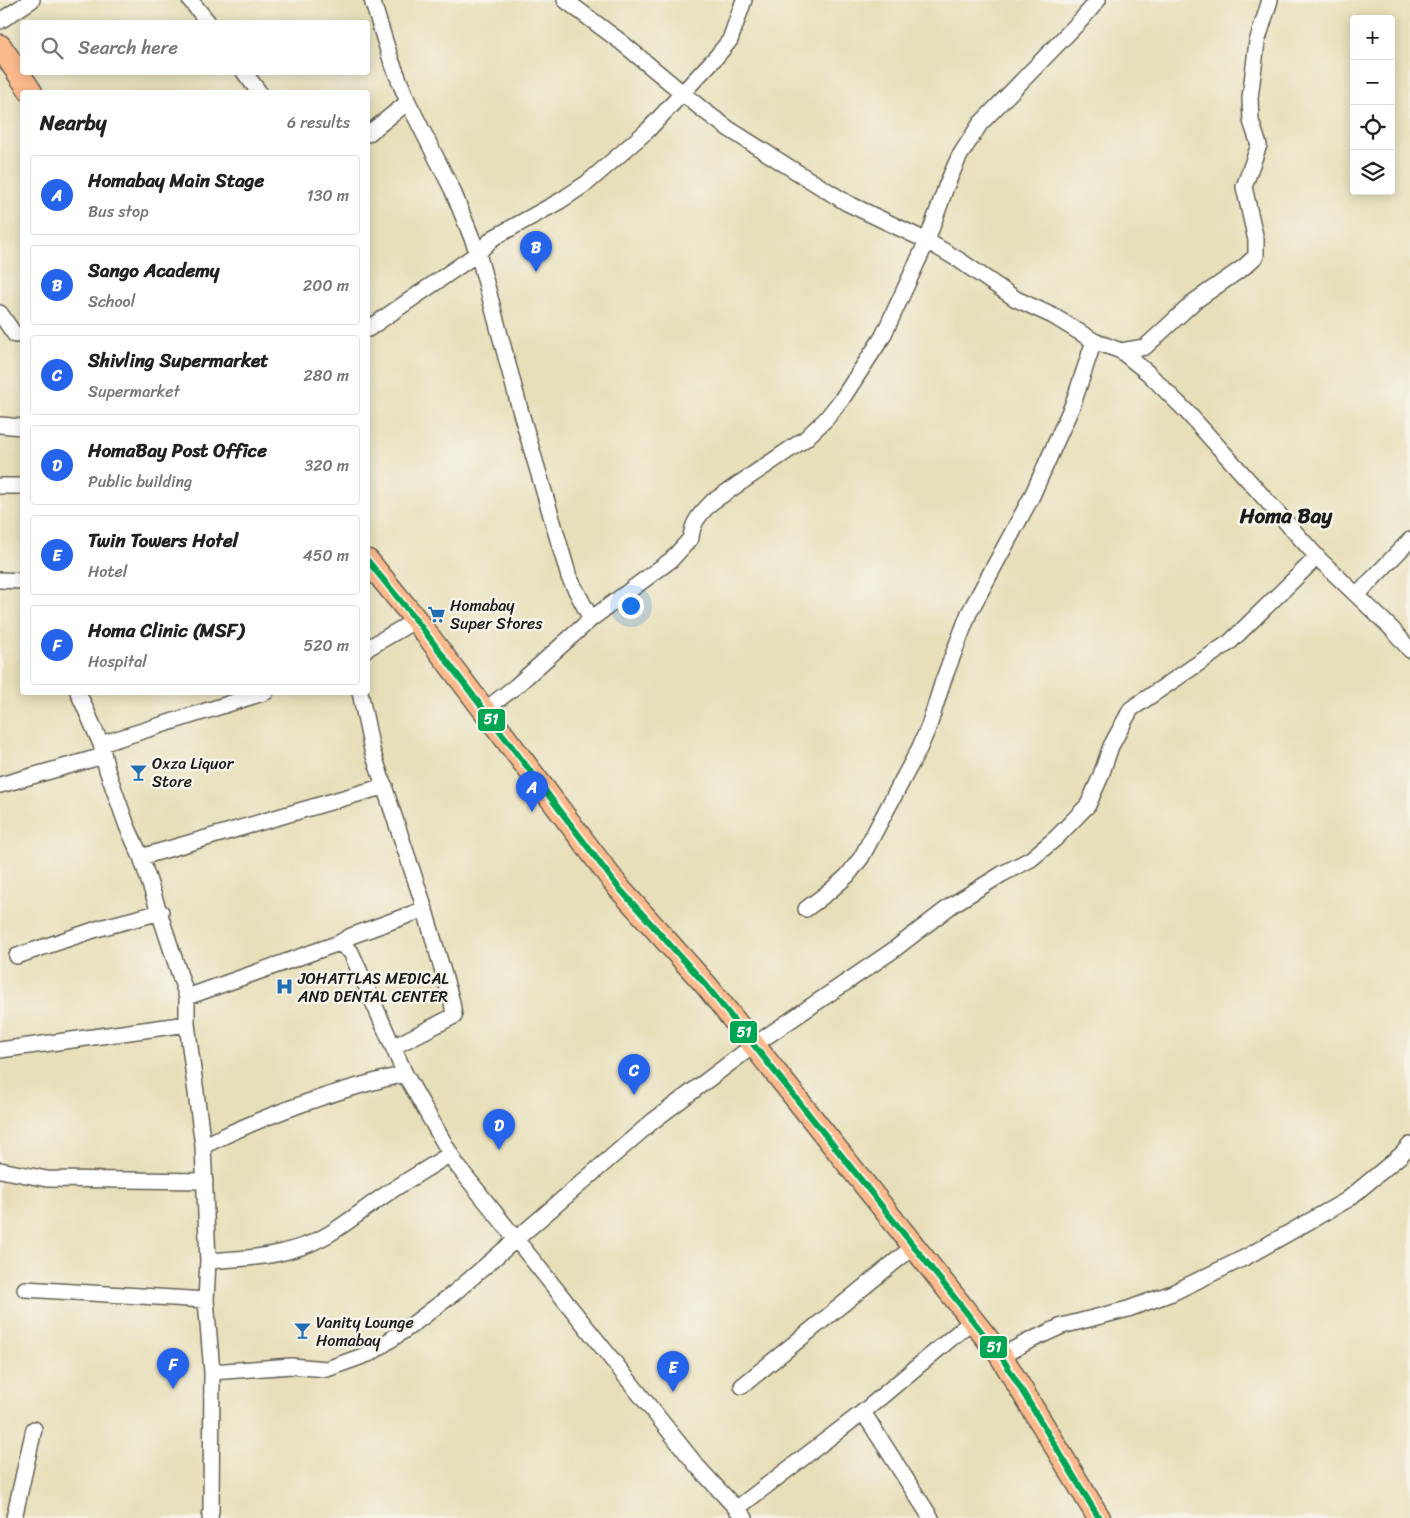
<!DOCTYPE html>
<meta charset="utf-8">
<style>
:root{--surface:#fff;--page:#f6f6f6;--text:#222;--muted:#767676;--line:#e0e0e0;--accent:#2563eb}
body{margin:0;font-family:Sriracha,sans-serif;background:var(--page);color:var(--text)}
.controls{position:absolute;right:15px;top:15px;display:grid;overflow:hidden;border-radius:5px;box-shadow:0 2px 12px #0003}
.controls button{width:45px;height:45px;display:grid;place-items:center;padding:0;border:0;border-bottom:1px solid var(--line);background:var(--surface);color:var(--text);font:25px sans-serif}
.you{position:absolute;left:630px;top:605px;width:18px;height:18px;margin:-12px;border:4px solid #fff;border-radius:50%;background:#1a73e8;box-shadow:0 0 0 8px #1a73e833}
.badge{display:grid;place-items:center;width:32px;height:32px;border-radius:50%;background:var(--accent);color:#fff;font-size:16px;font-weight:700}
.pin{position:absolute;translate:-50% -41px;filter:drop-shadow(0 1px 2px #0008)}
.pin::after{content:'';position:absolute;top:26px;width:18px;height:15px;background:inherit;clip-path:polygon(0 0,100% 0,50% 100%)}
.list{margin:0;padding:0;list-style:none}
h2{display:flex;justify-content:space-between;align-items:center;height:65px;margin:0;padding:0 20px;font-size:21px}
h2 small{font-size:16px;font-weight:400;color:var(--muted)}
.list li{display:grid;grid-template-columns:32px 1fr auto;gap:15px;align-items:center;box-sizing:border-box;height:80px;margin:0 10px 10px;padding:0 10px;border:1px solid var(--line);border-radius:5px}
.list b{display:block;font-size:19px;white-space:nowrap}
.list p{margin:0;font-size:16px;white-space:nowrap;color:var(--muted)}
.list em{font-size:16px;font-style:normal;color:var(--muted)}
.icon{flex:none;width:28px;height:28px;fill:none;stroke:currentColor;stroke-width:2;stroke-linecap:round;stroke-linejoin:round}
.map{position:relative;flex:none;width:1410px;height:1518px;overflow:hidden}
.search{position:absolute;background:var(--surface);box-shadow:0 2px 12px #0003;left:20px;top:20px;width:350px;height:55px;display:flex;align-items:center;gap:12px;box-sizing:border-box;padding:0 18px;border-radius:5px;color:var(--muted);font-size:19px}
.panel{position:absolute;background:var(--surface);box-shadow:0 2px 12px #0003;left:20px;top:90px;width:350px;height:605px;border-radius:5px}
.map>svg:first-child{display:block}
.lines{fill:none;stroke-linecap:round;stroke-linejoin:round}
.minor-casing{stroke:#636053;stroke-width:18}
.highway-casing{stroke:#636053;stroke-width:25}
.minor{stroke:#fff;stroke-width:15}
.highway{stroke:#fcba8d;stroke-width:22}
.bus-1-casing{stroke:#f7f3e8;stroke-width:10}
.bus-1{stroke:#00a651;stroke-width:6}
.labels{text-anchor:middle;stroke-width:5;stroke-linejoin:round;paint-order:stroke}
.poi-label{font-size:16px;fill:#1c1c1c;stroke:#f7f3e8;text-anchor:start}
.district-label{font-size:21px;font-weight:bold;fill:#1c1c1c;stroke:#f7f3e8}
.line-badge{stroke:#f7f3e8;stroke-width:2}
.badge-label{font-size:14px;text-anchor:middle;font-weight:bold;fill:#fff}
</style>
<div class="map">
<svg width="1410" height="1518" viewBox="0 0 1410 1518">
<rect width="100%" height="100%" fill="#f7f3e8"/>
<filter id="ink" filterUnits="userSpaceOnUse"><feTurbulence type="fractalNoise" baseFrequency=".02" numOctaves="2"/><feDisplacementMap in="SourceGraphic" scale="10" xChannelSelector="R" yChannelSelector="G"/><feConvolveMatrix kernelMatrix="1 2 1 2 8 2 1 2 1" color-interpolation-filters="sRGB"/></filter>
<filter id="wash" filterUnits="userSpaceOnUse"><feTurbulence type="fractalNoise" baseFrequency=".0096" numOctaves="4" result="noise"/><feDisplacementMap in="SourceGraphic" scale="20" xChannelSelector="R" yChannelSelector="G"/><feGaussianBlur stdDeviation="1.12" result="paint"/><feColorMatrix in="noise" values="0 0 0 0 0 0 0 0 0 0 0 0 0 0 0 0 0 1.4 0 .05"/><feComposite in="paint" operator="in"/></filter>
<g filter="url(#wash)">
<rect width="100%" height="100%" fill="#e7dfb9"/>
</g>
<g filter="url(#ink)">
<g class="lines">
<defs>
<path id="minor" d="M190,0L208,22
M372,0L391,60L408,102L452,189L478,253L521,413L569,577L591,619
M565,0L621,42L703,110L729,129L792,169L847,203L927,241L959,260L1016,299L1053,316L1094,341L1121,351L1148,373L1187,412L1320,560L1392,629L1410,650
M0,21L32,0
M244,72L259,92
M368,134L408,102
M0,313L15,335
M368,329L478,253L493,238L560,201L587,183L648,130L717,56L730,40L744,0
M1121,351L1145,347L1195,301L1244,267L1256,256V240L1244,187L1259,145L1251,121L1250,98L1257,42L1270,0
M0,425L22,427
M0,486H22
M0,580L22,581
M1357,595L1410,540
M368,648L416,620
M78,692L101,744L107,770L127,826L141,857L187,997V1024L203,1146L208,1261L206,1300L212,1372L211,1510L210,1518
M360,692L372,750L421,897L452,1002L454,1016L393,1047
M485,710L516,686L591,619L671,560L691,538C692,522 701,513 712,502L805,439L826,419L842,399L883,336L927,241L947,184L959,157L980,124L1082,19L1098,0
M101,744L266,692
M0,785L103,756
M141,857L385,786
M806,909L830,891L847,876L861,858L919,749L929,726L943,681L969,613L1031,498L1073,404L1094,341
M339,943L351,936L425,909
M17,956L100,928L161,912
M187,997L339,943L351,952L405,1074L456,1164L697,1466L745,1518
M0,1050L187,1024
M203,1146C267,1114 336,1090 405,1074
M0,1170L47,1179L205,1181
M208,1261C236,1259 264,1258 291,1250C329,1240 351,1218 382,1197C404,1182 427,1169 450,1154
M25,1289L206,1300
M1001,1356L1027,1342L1062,1326L1128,1309L1172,1293L1246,1257L1347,1200L1401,1155L1410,1145
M212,1372L291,1366L327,1369L371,1353L412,1325L454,1293L653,1121L754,1045L892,951L952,905L1002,874L1031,859L1056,838L1088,805L1100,778L1111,746L1131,709L1230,642L1317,557L1320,560
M742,1386L913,1247
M863,1412L931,1518
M736,1509L863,1412L973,1320
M14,1518L34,1429"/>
<path id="highway" d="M0,46L31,92
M368,561L416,620L618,887L706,985L1001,1356L1099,1518"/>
</defs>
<use href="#minor" class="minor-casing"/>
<use href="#highway" class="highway-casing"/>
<use href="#minor" class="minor"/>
<use href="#highway" class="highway"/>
<defs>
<path id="bus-1" d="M368,561L416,620L618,887L706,985L1001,1356L1099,1518"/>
</defs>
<use href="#bus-1" class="bus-1-casing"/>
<use href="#bus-1" class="bus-1"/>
</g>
</g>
<defs>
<symbol id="supermarket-bare" viewBox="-9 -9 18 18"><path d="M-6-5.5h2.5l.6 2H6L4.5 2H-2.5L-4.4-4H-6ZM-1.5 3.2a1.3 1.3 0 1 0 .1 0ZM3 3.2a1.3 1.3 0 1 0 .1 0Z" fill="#1f6fb2" stroke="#f7f3e8" stroke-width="2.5" paint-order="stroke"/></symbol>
<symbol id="bar-bare" viewBox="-9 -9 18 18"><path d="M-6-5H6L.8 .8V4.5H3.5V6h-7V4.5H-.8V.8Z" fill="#1f6fb2" stroke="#f7f3e8" stroke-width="2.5" paint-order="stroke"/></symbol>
<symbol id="hospital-bare" viewBox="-9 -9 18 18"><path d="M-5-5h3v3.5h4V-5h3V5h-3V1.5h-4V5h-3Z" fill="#1f6fb2" stroke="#f7f3e8" stroke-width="2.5" paint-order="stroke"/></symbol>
</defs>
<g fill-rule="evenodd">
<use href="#supermarket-bare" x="424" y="602" width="25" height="25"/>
<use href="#bar-bare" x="126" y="760" width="25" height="25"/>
<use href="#hospital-bare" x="272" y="974" width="25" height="25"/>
<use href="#bar-bare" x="290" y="1318" width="25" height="25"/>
</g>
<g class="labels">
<g class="poi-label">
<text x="450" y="611">Homabay<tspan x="450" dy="18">Super Stores</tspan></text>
<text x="152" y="769">Oxza Liquor<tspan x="152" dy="18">Store</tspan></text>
<text x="298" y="984">JOHATTLAS MEDICAL<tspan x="298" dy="18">AND DENTAL CENTER</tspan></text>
<text x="316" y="1328">Vanity Lounge<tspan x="316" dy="18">Homabay</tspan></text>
</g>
<g class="district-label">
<text x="1286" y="523">Homa Bay</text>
</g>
</g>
<g class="line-badge">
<rect x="477" y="708" width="29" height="24" rx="5" fill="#00a651"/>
<rect x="729" y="1020" width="29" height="24" rx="5" fill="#00a651"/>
<rect x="979" y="1335" width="29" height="24" rx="5" fill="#00a651"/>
</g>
<g class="badge-label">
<text x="491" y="724">51</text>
<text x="744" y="1037">51</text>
<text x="994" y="1352">51</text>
</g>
</svg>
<div class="controls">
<button>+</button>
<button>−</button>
<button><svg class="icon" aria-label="locate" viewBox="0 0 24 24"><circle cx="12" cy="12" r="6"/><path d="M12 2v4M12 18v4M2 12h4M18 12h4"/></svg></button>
<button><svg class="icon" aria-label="layers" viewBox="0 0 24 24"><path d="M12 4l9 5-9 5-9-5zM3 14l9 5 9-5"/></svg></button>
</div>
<div class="you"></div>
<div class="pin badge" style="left:532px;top:812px">A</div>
<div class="pin badge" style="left:536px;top:272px">B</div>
<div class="pin badge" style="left:634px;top:1095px">C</div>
<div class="pin badge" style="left:499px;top:1150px">D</div>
<div class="pin badge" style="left:673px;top:1392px">E</div>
<div class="pin badge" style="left:173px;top:1389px">F</div>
<div class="search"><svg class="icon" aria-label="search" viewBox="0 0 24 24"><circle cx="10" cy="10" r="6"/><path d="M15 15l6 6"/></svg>Search here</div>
<section class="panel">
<h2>Nearby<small>6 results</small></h2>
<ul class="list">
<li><span class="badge">A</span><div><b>Homabay Main Stage</b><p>Bus stop</p></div><em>130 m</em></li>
<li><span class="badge">B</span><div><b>Sango Academy</b><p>School</p></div><em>200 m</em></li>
<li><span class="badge">C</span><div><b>Shivling Supermarket</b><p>Supermarket</p></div><em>280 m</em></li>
<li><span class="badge">D</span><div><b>HomaBay Post Office</b><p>Public building</p></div><em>320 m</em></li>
<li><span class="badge">E</span><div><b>Twin Towers Hotel</b><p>Hotel</p></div><em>450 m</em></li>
<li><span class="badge">F</span><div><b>Homa Clinic (MSF)</b><p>Hospital</p></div><em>520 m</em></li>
</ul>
</section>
</div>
